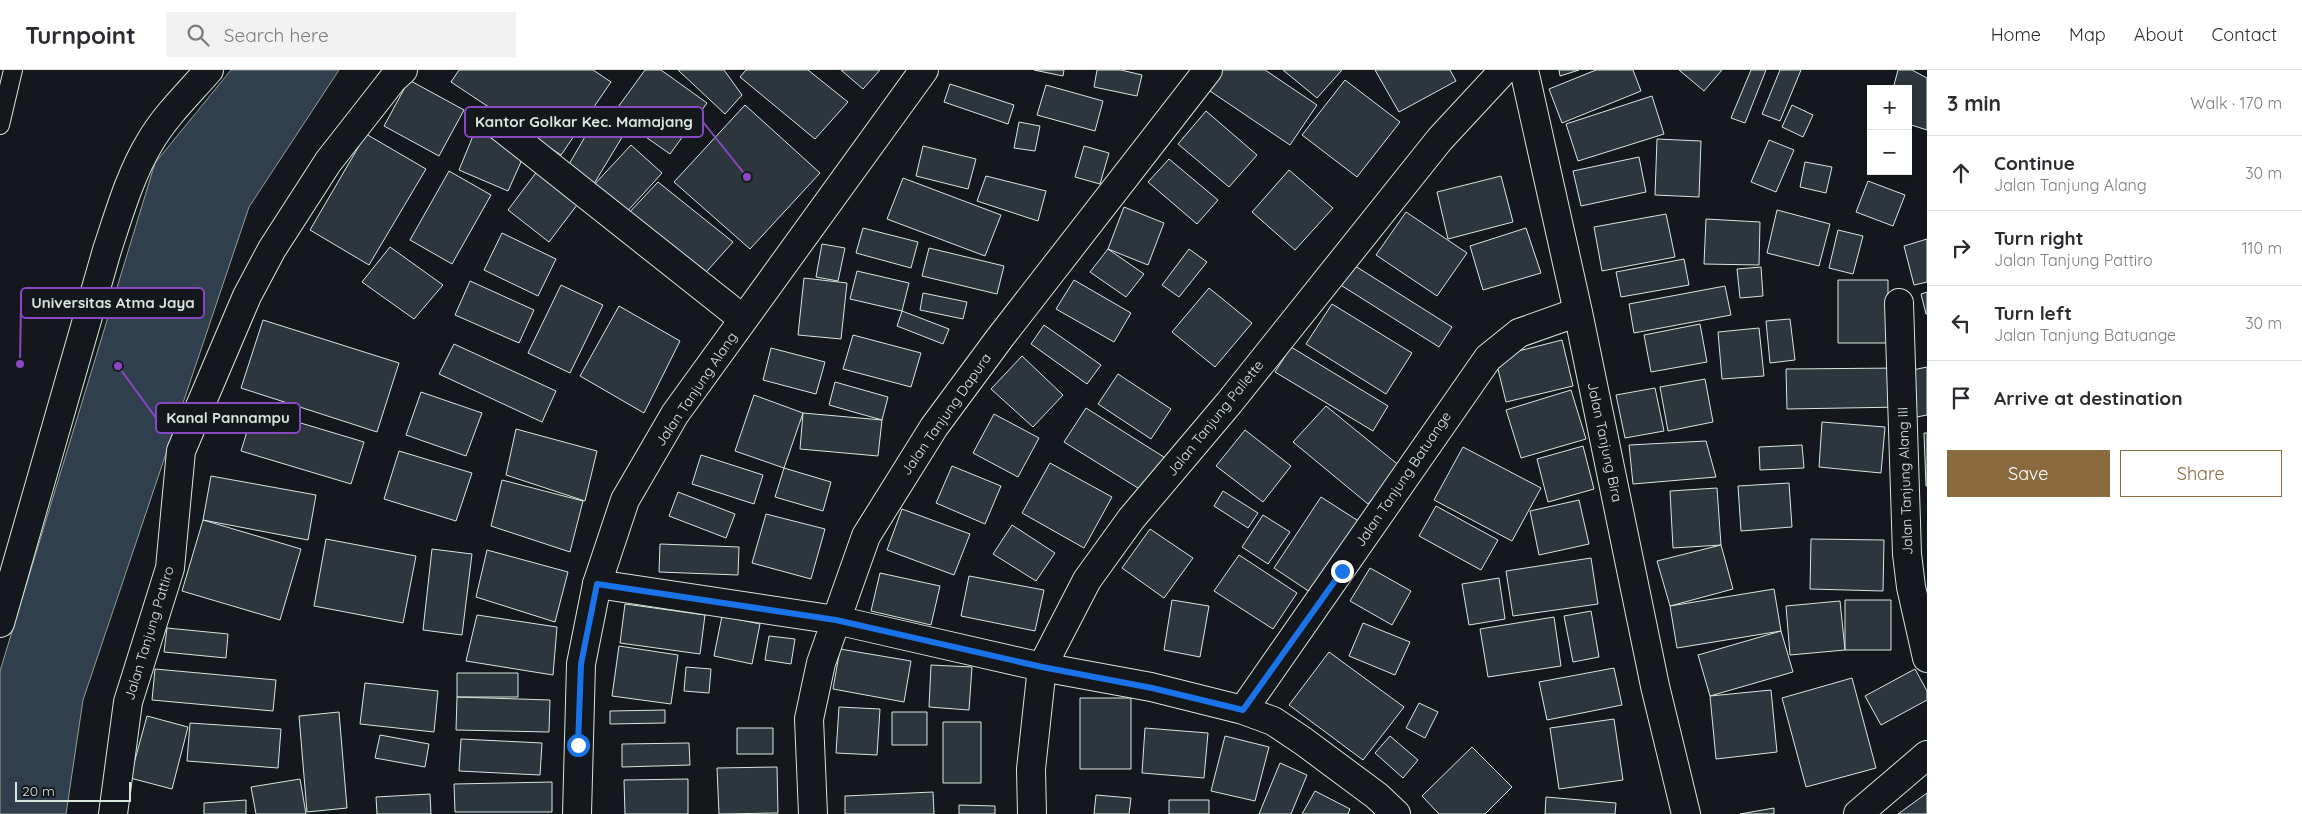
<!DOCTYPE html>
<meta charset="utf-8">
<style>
:root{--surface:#fff;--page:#f2f2f3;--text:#2b2b33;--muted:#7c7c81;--line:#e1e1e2;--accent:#8a6a3f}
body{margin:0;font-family:Quicksand,sans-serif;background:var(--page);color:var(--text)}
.controls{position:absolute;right:15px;top:15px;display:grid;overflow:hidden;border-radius:0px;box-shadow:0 2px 8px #0003}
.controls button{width:45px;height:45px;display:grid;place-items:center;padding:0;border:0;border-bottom:1px solid var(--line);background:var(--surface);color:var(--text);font:25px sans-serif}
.scale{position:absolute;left:15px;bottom:12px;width:116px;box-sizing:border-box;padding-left:5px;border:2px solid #d8e6dc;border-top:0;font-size:14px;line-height:18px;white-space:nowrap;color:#d8e6dc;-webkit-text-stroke:4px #14181c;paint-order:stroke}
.stop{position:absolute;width:15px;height:15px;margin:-11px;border:4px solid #1a73e8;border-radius:50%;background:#fff}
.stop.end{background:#1a73e8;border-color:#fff;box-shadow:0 1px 5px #0008}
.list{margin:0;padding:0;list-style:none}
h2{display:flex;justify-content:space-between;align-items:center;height:65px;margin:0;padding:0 20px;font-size:21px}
h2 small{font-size:16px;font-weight:400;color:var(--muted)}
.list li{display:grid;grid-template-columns:32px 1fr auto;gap:15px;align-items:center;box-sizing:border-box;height:75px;padding:0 20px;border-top:1px solid var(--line)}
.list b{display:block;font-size:19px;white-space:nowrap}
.list p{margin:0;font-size:16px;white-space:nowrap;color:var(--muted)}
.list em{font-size:16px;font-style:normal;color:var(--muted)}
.actions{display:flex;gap:10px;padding:15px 20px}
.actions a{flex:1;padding:11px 0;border:1px solid var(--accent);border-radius:0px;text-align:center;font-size:18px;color:var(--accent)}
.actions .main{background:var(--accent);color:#fff}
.icon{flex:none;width:28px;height:28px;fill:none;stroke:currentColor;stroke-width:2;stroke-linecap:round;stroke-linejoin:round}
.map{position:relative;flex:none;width:1927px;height:744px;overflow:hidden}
header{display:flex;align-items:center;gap:30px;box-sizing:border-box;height:70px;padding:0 25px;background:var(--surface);border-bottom:1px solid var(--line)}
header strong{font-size:24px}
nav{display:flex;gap:28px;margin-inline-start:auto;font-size:18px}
.search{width:350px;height:45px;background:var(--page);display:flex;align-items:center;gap:12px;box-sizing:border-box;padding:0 18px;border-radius:0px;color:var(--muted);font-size:19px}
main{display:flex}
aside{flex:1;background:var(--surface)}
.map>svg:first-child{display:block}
.water{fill:#2f3f4d;stroke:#939e99}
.building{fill:#2c363c;stroke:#d8e6dc}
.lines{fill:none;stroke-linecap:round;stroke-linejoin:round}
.lane-casing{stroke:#d8e6dc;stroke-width:20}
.street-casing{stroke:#d8e6dc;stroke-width:30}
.secondary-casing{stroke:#d8e6dc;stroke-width:30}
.lane{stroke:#14181c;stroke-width:18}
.street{stroke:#14181c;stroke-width:28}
.secondary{stroke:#14181c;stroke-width:28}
.route{stroke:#1a73e8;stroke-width:6}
.labels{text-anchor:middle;stroke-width:4;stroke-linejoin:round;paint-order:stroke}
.street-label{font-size:14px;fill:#d8e6dc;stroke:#14181c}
.leader{fill:none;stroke:#8948c3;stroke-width:2}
.callout-dot{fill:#8948c3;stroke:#14181c;stroke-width:2}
.callout{fill:#14181c;stroke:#8948c3;stroke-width:2}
.callout-label{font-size:15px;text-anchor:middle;font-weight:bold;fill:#d8e6dc}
</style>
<header>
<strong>Turnpoint</strong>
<div class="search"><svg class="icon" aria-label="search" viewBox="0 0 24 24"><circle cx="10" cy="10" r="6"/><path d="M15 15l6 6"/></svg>Search here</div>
<nav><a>Home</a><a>Map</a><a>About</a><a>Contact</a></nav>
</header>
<main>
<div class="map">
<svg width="1927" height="744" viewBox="0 0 1927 744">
<rect width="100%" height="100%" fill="#14181c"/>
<path class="water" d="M231,0H339L249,137L83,630L66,744H0V601L155,93Z"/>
<path class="building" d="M459,0H593L611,12L561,85L451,12Z
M645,0H661L707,33L670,84L613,44Z
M678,0H724L742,25L725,44Z
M746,0H808L848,32L815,69L740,7Z
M841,0H880L863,19Z
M1034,0H1064L1063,6Z
M1097,0H1121L1142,5L1137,26L1094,17Z
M1220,0H1265L1317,35L1290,75L1207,19Z
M1283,0H1342L1317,28Z
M1375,0H1450L1456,11L1399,42Z
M1559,0H1579L1560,6Z
M1596,0H1633L1641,21L1562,53L1549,19Z
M1679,0H1722L1704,21Z
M1751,0H1766L1745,53L1731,48Z
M1780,0H1801L1780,51L1762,44Z
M1898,0H1912L1927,8V60L1908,54V19H1893Z
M409,10L464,40L439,86L384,56Z
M1345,10L1400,52L1357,107L1302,65Z
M950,14L1014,35L1008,54L944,32Z
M1046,15L1103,31L1095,61L1037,45Z
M1652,26L1664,64L1578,91L1566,54Z
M745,35L820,103L750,179L674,112Z
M1792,35L1813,45L1803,67L1782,57Z
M1206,41L1257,85L1229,117L1178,74Z
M596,48L624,64L592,117L565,101Z
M1019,52L1040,56L1035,81L1014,78Z
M475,61L525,83L508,121L459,100Z
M366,64L426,99L369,195L310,160Z
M1657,69L1701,71L1699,127L1655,125Z
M1769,70L1794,80L1776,122L1751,112Z
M631,75L662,103L624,145L592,117Z
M923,76L976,89L968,119L916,106Z
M1084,76L1109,83L1100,114L1075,107Z
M1639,87L1646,122L1581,136L1573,101Z
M1169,89L1218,130L1197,154L1148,112Z
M1805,92L1832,97L1826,123L1800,117Z
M538,100L580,131L549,172L508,140Z
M1289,100L1333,138L1295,180L1252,142Z
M449,101L491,125L452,194L410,170Z
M986,106L1046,121L1038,151L977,131Z
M1501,106L1513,152L1448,169L1437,122Z
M903,108L1001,145L985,186L887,149Z
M1868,111L1905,125L1893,156L1856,142Z
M658,112L733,172L700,209L625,147Z
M1124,137L1164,153L1148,195L1108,179Z
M1777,140L1830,154L1819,196L1767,183Z
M1406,142L1467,183L1437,226L1376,185Z
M1666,144L1675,187L1602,201L1594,157Z
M1706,149L1760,152L1759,195L1704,194Z
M863,158L918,172L911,198L856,183Z
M1526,158L1541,203L1483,220L1470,176Z
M1838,160L1863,166L1853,204L1829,198Z
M502,163L556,189L538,226L484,200Z
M1927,169V212L1914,215L1904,176Z
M822,174L845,178L838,211L816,207Z
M390,177L443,215L414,249L362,212Z
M929,178L1004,196L997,224L922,206Z
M1108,179L1144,204L1126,227L1090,202Z
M1189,179L1207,192L1179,227L1162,215Z
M1684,189L1689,215L1621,227L1616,202Z
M1352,194L1452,257L1439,277L1339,214Z
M1761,197L1763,226L1740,228L1737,199Z
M857,201L909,213L902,241L850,229Z
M804,208L847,213L841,269L798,265Z
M1074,210L1131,243L1114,272L1056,239Z
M1838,210H1888V273H1838Z
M470,211L534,240L519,273L455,245Z
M561,215L603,235L570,303L528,283Z
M1725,216L1731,245L1634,263L1629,234Z
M1209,218L1252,253L1215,297L1172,262Z
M1927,222V244H1926L1921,224Z
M923,223L967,232L963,249L920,240Z
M1332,234L1412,283L1386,324L1306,274Z
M619,236L680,271L644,343L580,306Z
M902,241L949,259L943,274L897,256Z
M1790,249L1795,290L1770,293L1766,251Z
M263,250L399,293L377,362L241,318Z
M1700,254L1707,292L1651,302L1644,265Z
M1044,255L1101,295L1087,314L1031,274Z
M1759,258L1764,306L1722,309L1718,262Z
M853,265L921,283L911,317L843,299Z
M1562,270L1573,316L1506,332L1495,287Z
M454,274L556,321L542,352L439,304Z
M1291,277L1388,336L1373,361L1275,302Z
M771,278L825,292L816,324L763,310Z
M1022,286L1063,325L1033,357L991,319Z
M1927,297V345L1917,347L1908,301Z
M1901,298L1902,337L1787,339L1786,299Z
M1118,304L1171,339L1151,369L1098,334Z
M1705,309L1713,352L1668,361L1660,317Z
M835,312L888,327L882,350L829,335Z
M1655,318L1664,361L1625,368L1616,325Z
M1571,320L1586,369L1521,388L1506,340Z
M421,322L482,343L466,386L406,365Z
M754,325L803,343L784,398L735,381Z
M1326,336L1401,397L1368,434L1293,372Z
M1086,338L1167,389L1146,423L1064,372Z
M254,339L364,372L351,414L241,381Z
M803,343L882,350L878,386L800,379Z
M994,344L1039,368L1018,407L973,383Z
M1822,352L1885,357L1881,403L1819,397Z
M516,359L597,381L585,431L506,405Z
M1245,360L1291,396L1263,432L1216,396Z
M1924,363H1927V416H1926Z
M1706,371L1716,407L1633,414L1629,375Z
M1802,375L1804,398L1760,400L1759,377Z
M1583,376L1594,419L1548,432L1537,389Z
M1463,377L1541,418L1512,471L1434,430Z
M399,381L472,403L456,451L384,429Z
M701,385L763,405L754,434L692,414Z
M1050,393L1112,427L1084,478L1022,443Z
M952,396L1001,416L985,454L936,433Z
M784,398L831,412L823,441L775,427Z
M211,406L316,425L308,470L203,450Z
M502,410L583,431L570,482L491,456Z
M1789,413L1792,457L1741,461L1738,416Z
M1717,418L1721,475L1673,478L1670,421Z
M1223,421L1258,443L1248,458L1214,436Z
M678,422L735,444L726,468L669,446Z
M1321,427L1360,452L1313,524L1274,498Z
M1579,430L1589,474L1539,485L1530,441Z
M1436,436L1498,470L1481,500L1419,466Z
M902,439L970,464L954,505L887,480Z
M766,444L825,459L811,509L752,493Z
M1263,445L1290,462L1268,494L1242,477Z
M203,450L301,479L280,550L182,521Z
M1012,455L1055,483L1036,511L993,484Z
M1150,459L1193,488L1164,528L1122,498Z
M326,469L416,486L403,553L314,536Z
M1811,469L1884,470L1883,521L1810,519Z
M660,474L739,477L738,505L659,502Z
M1721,475L1733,519L1670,536L1657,491Z
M432,479L472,484L462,565L423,560Z
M487,480L568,502L555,552L476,527Z
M1239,485L1297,523L1273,559L1214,521Z
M1591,488L1598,534L1513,546L1506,501Z
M1370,498L1411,521L1392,555L1350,531Z
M880,503L940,516L931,555L871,541Z
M969,506L1044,520L1035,561L961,546Z
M1499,508L1505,549L1469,555L1462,514Z
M1774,519L1781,561L1677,578L1670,536Z
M1172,530L1209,536L1200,587L1164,580Z
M1845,530H1891V580H1845Z
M1840,531L1845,580L1790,585L1786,536Z
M625,534L705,545L700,584L620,573Z
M1591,541L1599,587L1573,592L1564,546Z
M477,545L557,557L553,605L466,591Z
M722,546L760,554L752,594L714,586Z
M1554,547L1561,596L1488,607L1480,559Z
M1363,553L1410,572L1395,605L1349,586Z
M167,558L228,564L226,588L164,582Z
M1781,561L1793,602L1710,626L1698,585Z
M769,566L795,569L791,594L765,590Z
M619,576L678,585L671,634L612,626Z
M840,579L911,591L904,632L833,619Z
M1329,582L1404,637L1363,690L1289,635Z
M931,595L972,597L969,640L929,637Z
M686,597L711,599L709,623L684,621Z
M1614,598L1622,635L1547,650L1539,612Z
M155,599L276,610L273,641L152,630Z
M1915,599L1927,621V630L1881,655L1865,626Z
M457,603H518V627H457Z
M1852,608L1876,698L1806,717L1782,628Z
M365,613L438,621L434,662L360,654Z
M1771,620L1777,682L1716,689L1710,626Z
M457,627L550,630L549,662L456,660Z
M1080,628H1131V699H1080Z
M1419,633L1438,642L1425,668L1406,658Z
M839,637L880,639L877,685L836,683Z
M665,640V653L610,654V641Z
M339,642L347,738L307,742L299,646Z
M892,642H927V675H892Z
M147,646L188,657L172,719L130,708Z
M1614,649L1623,710L1559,719L1550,658Z
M943,652H981V713H943Z
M190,653L281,659L278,698L187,691Z
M737,658H773V684H737Z
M1145,658L1208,663L1204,708L1142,703Z
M380,665L429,674L425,697L375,688Z
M1225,666L1269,677L1255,731L1211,721Z
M1390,666L1418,690L1403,708L1375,683Z
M461,669L542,673L540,705L459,701Z
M689,673L690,695L622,697V674Z
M1472,677L1512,717L1485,744H1439L1422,726Z
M1280,693L1307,705L1291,744H1259Z
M777,697L778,743L719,744L717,698Z
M300,709L306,744H256L251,717Z
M688,709V744H625L624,710Z
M552,712V742H455L454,714Z
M1315,721L1350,739L1348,744H1302Z
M933,722L934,744H845V726Z
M1927,723V744H1898Z
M430,724L431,744H377L376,727Z
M1096,725L1131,728L1129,744H1094Z
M1546,727L1616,733L1615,744H1545Z
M246,730V744H204V733Z
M1169,730H1209V744H1169Z
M959,735L995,736V744H959Z
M1774,738V744H1740Z"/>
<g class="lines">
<defs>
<path id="lane" d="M0,55L13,0"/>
<path id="street" d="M1524,0L1578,242L1655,616L1686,744
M497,54L743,249
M1899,233L1907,484L1911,517L1927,588
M597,514L836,550L1042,597L1151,617L1243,640L1273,651L1303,671L1377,726L1396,744
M0,553L107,180C119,144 130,105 150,72C165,46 189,23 209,0
M1243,640L1488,288L1519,263L1578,242
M113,744L128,632L170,498L181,381L247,226L272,179L328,92L393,9L403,0
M813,744L809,649L821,593L866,466L934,357L999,269L1208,0
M1032,744L1031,699L1042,597L1087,510L1131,449L1229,333L1440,69L1504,0
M1858,744L1927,685"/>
<path id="secondary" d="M577,744L581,594L597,514L625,430L675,344L924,0"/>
</defs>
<use href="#lane" class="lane-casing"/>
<use href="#street" class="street-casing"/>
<use href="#secondary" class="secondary-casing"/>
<use href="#lane" class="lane"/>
<use href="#street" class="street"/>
<use href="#secondary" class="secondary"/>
</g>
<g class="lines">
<path class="route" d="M578,675L581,594L597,514L836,550L1042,597L1152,618L1243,640L1342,501"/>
</g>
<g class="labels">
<g class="street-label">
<text transform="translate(696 319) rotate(-56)" y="5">Jalan Tanjung Alang</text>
<text transform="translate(946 344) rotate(-55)" y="5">Jalan Tanjung Dapura</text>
<text transform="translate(1215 348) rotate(-51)" y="5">Jalan Tanjung Pallette</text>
<text transform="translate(1605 372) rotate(78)" y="5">Jalan Tanjung Bira</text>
<text transform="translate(1403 409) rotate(-56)" y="5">Jalan Tanjung Batuange</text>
<text transform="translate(1905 411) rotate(-92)" y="5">Jalan Tanjung Alang III</text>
<text transform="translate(149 563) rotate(-73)" y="5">Jalan Tanjung Pattiro</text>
</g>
</g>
<path class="leader" d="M747 107L703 52M20 294L21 233M118 296L156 348"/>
<g class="callout-dot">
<circle cx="747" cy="107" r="5"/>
<circle cx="20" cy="294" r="5"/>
<circle cx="118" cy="296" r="5"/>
</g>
<g class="callout">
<rect x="465" y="37" width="238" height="30" rx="5"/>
<rect x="21" y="218" width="183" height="30" rx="5"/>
<rect x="156" y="333" width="144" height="30" rx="5"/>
</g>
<g class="callout-label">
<text x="584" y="57">Kantor Golkar Kec. Mamajang</text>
<text x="113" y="238">Universitas Atma Jaya</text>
<text x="228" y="353">Kanal Pannampu</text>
</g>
</svg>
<div class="controls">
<button>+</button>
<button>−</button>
</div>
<div class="scale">20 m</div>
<div class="stop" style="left:578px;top:675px"></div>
<div class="stop end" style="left:1342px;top:501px"></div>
</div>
<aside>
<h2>3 min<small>Walk · 170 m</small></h2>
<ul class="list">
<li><svg class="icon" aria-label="ahead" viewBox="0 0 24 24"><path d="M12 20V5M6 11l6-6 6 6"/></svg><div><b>Continue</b><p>Jalan Tanjung Alang</p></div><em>30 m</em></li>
<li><svg class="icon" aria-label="right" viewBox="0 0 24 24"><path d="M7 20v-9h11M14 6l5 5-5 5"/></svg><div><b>Turn right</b><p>Jalan Tanjung Pattiro</p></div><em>110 m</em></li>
<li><svg class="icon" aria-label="left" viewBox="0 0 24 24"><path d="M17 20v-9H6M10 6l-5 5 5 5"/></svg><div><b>Turn left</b><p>Jalan Tanjung Batuange</p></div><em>30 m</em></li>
<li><svg class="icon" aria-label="arrive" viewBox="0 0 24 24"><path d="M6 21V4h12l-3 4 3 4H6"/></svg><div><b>Arrive at destination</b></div></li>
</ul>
<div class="actions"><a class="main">Save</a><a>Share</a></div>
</aside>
</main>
